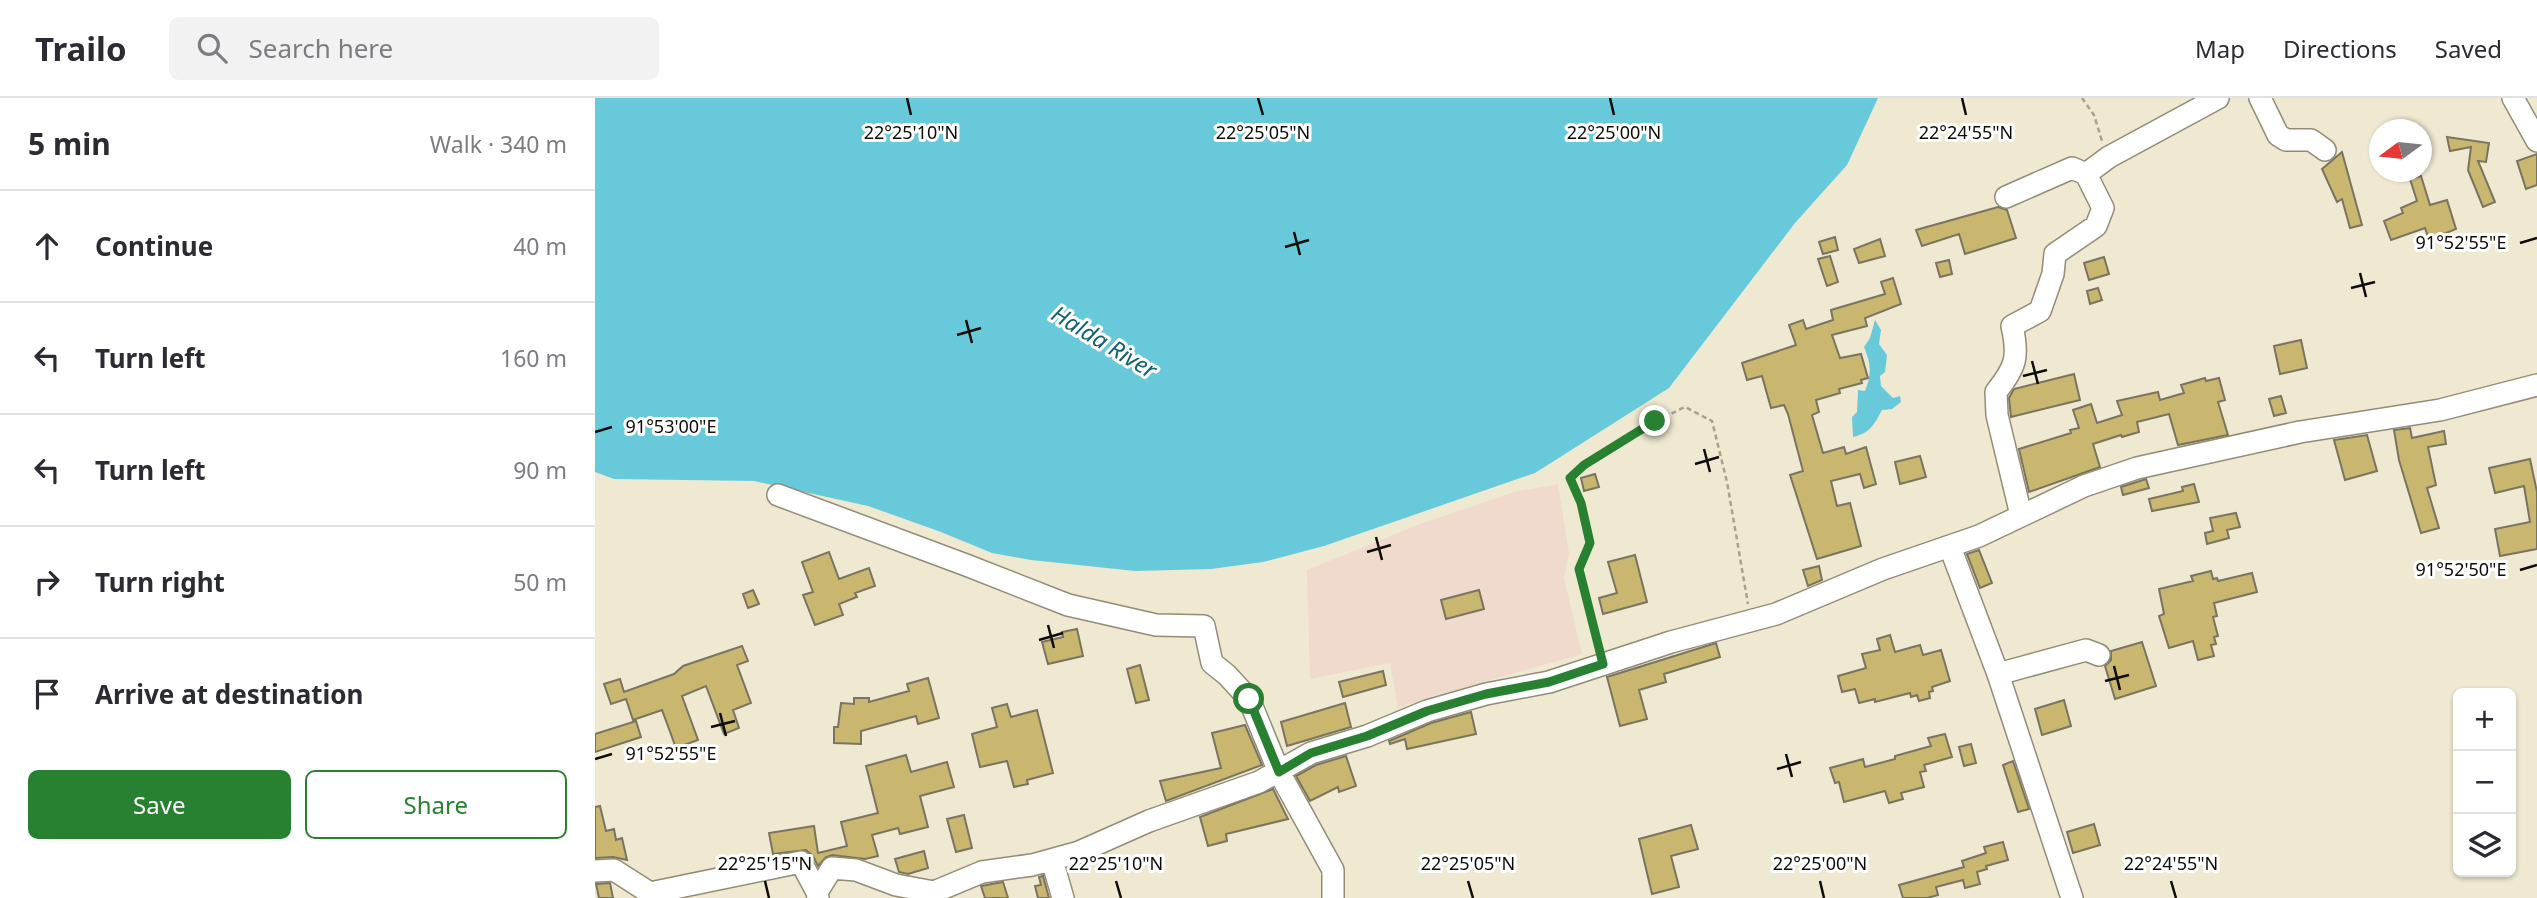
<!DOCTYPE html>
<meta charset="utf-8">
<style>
:root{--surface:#fff;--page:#f2f2f3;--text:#2b2b33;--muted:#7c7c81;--line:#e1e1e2;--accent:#288130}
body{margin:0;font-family:"Noto Sans",sans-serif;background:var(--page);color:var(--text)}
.controls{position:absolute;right:21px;bottom:21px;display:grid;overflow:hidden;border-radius:10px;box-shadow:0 2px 5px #0004}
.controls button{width:63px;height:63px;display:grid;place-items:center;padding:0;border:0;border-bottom:2px solid var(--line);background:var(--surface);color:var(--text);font:35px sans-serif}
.compass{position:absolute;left:1774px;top:21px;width:63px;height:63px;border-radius:50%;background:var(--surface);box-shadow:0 2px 5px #0004;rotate:255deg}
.stop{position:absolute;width:21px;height:21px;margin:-16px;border:5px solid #288130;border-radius:50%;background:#fff}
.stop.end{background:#288130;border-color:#fff;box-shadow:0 2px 7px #0008}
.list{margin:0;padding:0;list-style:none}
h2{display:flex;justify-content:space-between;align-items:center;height:91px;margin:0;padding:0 28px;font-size:30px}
h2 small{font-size:23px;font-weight:400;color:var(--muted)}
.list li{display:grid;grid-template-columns:46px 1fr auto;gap:21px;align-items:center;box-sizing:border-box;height:112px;padding:0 28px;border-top:2px solid var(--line)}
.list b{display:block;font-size:26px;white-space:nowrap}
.list em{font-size:23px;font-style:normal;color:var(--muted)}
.actions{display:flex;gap:14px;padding:21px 28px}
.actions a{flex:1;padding:16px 0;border:2px solid var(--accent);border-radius:10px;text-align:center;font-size:24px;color:var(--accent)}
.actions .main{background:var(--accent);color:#fff}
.icon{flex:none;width:38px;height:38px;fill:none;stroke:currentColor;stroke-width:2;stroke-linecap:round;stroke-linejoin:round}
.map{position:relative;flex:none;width:1942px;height:800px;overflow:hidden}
header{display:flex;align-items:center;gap:42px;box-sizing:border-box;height:98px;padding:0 35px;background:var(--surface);border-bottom:2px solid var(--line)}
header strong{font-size:33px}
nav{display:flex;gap:38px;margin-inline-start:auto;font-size:24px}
.search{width:490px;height:63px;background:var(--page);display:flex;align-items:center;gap:18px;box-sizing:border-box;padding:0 24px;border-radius:10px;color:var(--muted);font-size:26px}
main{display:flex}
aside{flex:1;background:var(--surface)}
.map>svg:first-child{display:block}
.industrial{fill:#f0dacd}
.water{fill:#68c9da}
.building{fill:#c9b770;stroke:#797460;stroke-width:2}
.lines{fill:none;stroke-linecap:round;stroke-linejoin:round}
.minor-casing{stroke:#928c77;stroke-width:24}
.path{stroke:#a6a190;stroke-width:2.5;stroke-dasharray:5 3.5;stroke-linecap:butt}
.minor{stroke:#fff;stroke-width:21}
.route{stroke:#288130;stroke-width:9}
.ticks{fill:none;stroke:#0d0b05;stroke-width:2.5}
.labels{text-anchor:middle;stroke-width:6;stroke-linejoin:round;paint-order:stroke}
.water-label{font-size:23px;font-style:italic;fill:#11626f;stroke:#fff}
.ticks-label{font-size:18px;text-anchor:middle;fill:#0d0b05;stroke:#fff;stroke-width:6;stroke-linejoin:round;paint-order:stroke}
</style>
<header>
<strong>Trailo</strong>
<div class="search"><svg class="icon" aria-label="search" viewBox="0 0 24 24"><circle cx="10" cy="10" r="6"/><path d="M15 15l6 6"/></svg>Search here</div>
<nav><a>Map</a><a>Directions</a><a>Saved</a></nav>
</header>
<main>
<aside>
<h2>5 min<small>Walk · 340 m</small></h2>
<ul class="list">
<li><svg class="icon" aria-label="ahead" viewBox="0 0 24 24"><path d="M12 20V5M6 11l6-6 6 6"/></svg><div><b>Continue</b></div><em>40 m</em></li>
<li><svg class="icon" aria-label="left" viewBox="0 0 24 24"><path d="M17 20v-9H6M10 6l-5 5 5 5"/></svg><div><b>Turn left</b></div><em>160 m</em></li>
<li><svg class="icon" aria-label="left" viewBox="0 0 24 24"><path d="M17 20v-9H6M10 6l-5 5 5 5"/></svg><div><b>Turn left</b></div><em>90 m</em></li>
<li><svg class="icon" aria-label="right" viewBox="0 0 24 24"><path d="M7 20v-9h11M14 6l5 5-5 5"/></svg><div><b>Turn right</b></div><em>50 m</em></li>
<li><svg class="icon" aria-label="arrive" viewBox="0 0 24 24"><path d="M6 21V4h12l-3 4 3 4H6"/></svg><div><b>Arrive at destination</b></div></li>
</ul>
<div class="actions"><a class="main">Save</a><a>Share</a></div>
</aside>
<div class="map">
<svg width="1942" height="800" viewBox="0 0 1942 800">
<rect width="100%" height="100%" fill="#efe9d2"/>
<path class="industrial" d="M963,386L974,455L969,480L987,556L839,598L803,610L795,565L715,581L712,472L825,426L919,394Z"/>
<path class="water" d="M0,0H1283L1252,67L1200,125L1074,290L940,375L729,448L668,464L616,471L540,473L436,462L397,455L346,434L273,408L159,383L19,381L0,374Z
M1280,222L1286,232L1284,246L1292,257L1290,274L1285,278L1286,288L1298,300L1305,298L1306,304L1297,311L1287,312C1279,327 1275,335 1258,339L1257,319L1262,314L1263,292L1270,293C1277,276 1276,266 1269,249L1275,240Z"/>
<path class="building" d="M1852,39L1894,45L1891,64L1883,63L1900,104L1888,109L1873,72L1876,49L1855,53Z
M1747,54L1767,127L1755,130L1747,101L1742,104L1727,71Z
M1942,56V87L1931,91L1922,63Z
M1826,78L1835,107L1852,102L1861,131L1834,142L1830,130L1796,142L1789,123L1808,115L1806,110L1822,103L1815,81Z
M1403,109L1412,112L1421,140L1370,156L1364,136L1327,148L1321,132Z
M1240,139L1243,152L1228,156L1224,144Z
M1285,141L1290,158L1264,165L1259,151Z
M1235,158L1243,184L1232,188L1223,161Z
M1509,159L1514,176L1494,182L1489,165Z
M1354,162L1357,176L1345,179L1341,165Z
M1298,180L1306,206L1270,220L1272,228L1237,237L1245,260L1266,256L1273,280L1266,282L1267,285L1244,291L1245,295L1221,302L1224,314L1217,317L1228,355L1249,349L1251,356L1271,349L1281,386L1269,390L1265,376L1236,383L1242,408L1255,405L1266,448L1222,461L1195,377L1208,373L1193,316L1189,307L1176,310L1167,278L1152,282L1147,265L1201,247L1194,227L1208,222L1211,231L1238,222L1236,212L1290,196L1286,184Z
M1503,190L1507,202L1495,206L1492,193Z
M1706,242L1712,270L1685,276L1679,248Z
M1479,276L1485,302L1416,319L1414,300L1419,291Z
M1610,280L1611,283L1624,280L1630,302L1623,304L1633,337L1583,347L1574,316L1542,324L1544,334L1527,339L1526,337L1498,346L1505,369L1434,394L1424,351L1476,335L1475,332L1484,330L1478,312L1496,306L1502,325L1527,317L1522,303L1563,294L1565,302L1589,295L1586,287Z
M1686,298L1691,315L1679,318L1674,301Z
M1815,330L1817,340L1849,333L1851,346L1833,349L1841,387L1832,390L1844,430L1826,435L1804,362L1799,332Z
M1772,337L1782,373L1750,382L1739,342Z
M1325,358L1331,379L1305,386L1300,364Z
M1935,361L1942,394V451L1905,458L1900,431L1935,424L1929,388L1900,395L1894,370Z
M1000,376L1004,389L989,393L986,380Z
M1551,381L1554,390L1528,397L1526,389Z
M1599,386L1604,404L1557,413L1554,401L1588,393L1587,389Z
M1641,415L1645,429L1632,432L1634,440L1612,446L1610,435L1618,433L1615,420Z
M1384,452L1397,485L1385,490L1372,456Z
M234,454L244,481L274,470L280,488L260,495L262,499L244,506L248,517L220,527L208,497L218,494L207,464Z
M1040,457L1052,504L1008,516L1004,500L1022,495L1013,464Z
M1224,468L1227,482L1213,488L1208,472Z
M1616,473L1618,481L1622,480L1623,483L1657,475L1662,494L1619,505L1622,518L1618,519L1623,538L1619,539L1621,546L1616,547L1619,558L1603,562L1598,543L1574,550L1564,518L1569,516L1564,491L1598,483L1596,478Z
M158,492L164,506L153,510L148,496Z
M884,492L889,511L851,521L846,502Z
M482,531L488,558L453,566L447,544L468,539L467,534Z
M1295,537L1300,554L1325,547L1328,557L1346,552L1355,583L1337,589L1338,593L1334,594L1335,600L1324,603L1322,597L1316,599L1315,595L1280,604V601L1264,605L1260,591L1247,594L1243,578L1271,570L1267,556L1285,552L1282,541Z
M1547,544L1561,588L1520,601L1510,568L1516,562V553Z
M1121,545L1125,559L1069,576L1071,584L1044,592L1052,621L1025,628L1012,579Z
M147,548L153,563L142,567L156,605L138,612L144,630L129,636L111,588L87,598L103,642L81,650L67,612L38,622L31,601L16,606L9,586L25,581L29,594L79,576L88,568Z
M545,567L554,602L541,605L532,571Z
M788,573L791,587L748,599L744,584Z
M333,580L344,620L323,626L321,618L266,633V646L239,645V629H243L246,605L259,606V600H274V604L314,593L312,586Z
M1469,602L1476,628L1447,637L1440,611Z
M750,605L756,629L692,648L686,624Z
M412,606L416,619L442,612L458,675L432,682L433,686L419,689L412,663L385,669L377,636L402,629L397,610Z
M876,614L881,636L812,651L810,641L795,646L794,643L836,625Z
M41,623L46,639L0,654V636Z
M650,627L667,667L571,703L565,683L626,670L617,635Z
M1350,636L1357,659L1329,667L1331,673L1325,674L1329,689L1306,695L1308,701L1294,705L1290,693L1249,704L1244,684L1240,685L1235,670L1268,661L1270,669L1300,661V658L1336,648L1333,640Z
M1376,646L1381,665L1369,668L1364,649Z
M311,657L316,674L352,664L359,689L325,698L333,729L305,736L303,730L277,737L283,758L270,761L237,757L231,759L223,768L218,758L211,752L178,756L174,735L219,728L223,755L252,748L246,724L283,715L271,668Z
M751,658L761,688L744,694L743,689L715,703L701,678L721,667Z
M1418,663L1434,711L1423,714L1408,667Z
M678,691L693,721L631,736L632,743L613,748L605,719Z
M5,708L11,733L19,731L21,742L27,740L32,762L18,759L0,760V709Z
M369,717L377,750L361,754L352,721Z
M1499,726L1505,747L1478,755L1472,734Z
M1096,727L1103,751L1076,758L1084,789L1057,796L1044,741Z
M1408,744L1413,762L1391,768L1392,771L1382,774L1385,786L1370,790L1368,782L1341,789L1343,797L1332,800H1308L1304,787L1369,769L1367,763L1391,755L1389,749Z
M329,753L333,770L313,776L304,774L300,761Z
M448,778L454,800H443L440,788L446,787L444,779Z
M408,784L413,800H390L386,788Z
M15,785L18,800H4L1,786Z"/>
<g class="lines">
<defs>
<path id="minor" d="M1665,0L1683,37L1691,42H1716L1730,52
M1918,0L1942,43
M1491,76L1514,59L1623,0
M1411,99L1477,70L1491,76L1508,110L1501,128L1460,156L1458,176L1445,213L1417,228C1424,259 1421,269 1401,294L1402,317L1426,417
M183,397L371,467L473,507L561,527L609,528L617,565L632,577L654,601L684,674L738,772V800
M1355,449L1403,576L1477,800
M1403,576L1491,552L1504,557
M457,762L468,800
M0,773L19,772L55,795L206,764L222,794
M223,800L222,794L237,770L261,772L301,787L339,794L387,774L437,767L484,754L554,723L664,684L716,655L772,638L832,613L891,596L954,584L1076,544L1181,516L1288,471L1384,438L1489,388L1542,370L1705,334L1845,312L1942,287"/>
</defs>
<use href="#minor" class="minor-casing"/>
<path class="path" d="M1487,0L1499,17L1507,43
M1004,549L984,471L995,445L986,405L975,380C988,367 1001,361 1017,352C1041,337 1064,321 1090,309L1117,323L1132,384L1153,506"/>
<use href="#minor" class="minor"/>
</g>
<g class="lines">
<path class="route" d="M654,601L684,674L716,655L772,638L832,613L891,596L954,584L1008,566L984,471L995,445L986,405L975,380L989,367L1060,323"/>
</g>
<path class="ticks" d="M312,0L316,17M663,0L668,17M1015,0L1019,17M1367,0L1371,17M699,134L705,157M1925,145L1942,140M690,149L714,142M1765,175L1771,199M1756,190L1780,184M371,222L377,245M362,237L386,230M1437,263L1443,286M1428,278L1452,272M0,334L17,329M1109,351L1115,374M1100,366L1124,359M781,439L787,462M772,454L796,447M1925,472L1942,467M453,527L459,550M444,542L468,535M1519,568L1525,592M1510,583L1534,577M125,615L131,638M116,629L140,623M1191,656L1197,679M0,661L17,656M1182,671L1206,664M170,783L174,800M521,783L526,800M873,783L878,800M1225,783L1229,800M1576,783L1581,800"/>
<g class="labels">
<g class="water-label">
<text transform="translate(509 244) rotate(31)" y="8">Halda River</text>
</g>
</g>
<g class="ticks-label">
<text x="316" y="41">22°25'10"N</text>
<text x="668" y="41">22°25'05"N</text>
<text x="1019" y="41">22°25'00"N</text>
<text x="1371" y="41">22°24'55"N</text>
<text x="1866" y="151">91°52'55"E</text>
<text x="76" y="335">91°53'00"E</text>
<text x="1866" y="478">91°52'50"E</text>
<text x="76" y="662">91°52'55"E</text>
<text x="170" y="772">22°25'15"N</text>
<text x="521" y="772">22°25'10"N</text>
<text x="873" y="772">22°25'05"N</text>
<text x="1225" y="772">22°25'00"N</text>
<text x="1576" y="772">22°24'55"N</text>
</g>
</svg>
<div class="controls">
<button>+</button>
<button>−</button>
<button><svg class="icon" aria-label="layers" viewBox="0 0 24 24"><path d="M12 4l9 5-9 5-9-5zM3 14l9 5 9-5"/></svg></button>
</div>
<svg class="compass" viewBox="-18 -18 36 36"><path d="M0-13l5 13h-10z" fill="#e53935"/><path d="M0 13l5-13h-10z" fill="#7c7c81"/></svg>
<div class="stop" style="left:654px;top:601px"></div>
<div class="stop end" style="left:1060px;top:323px"></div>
</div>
</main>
